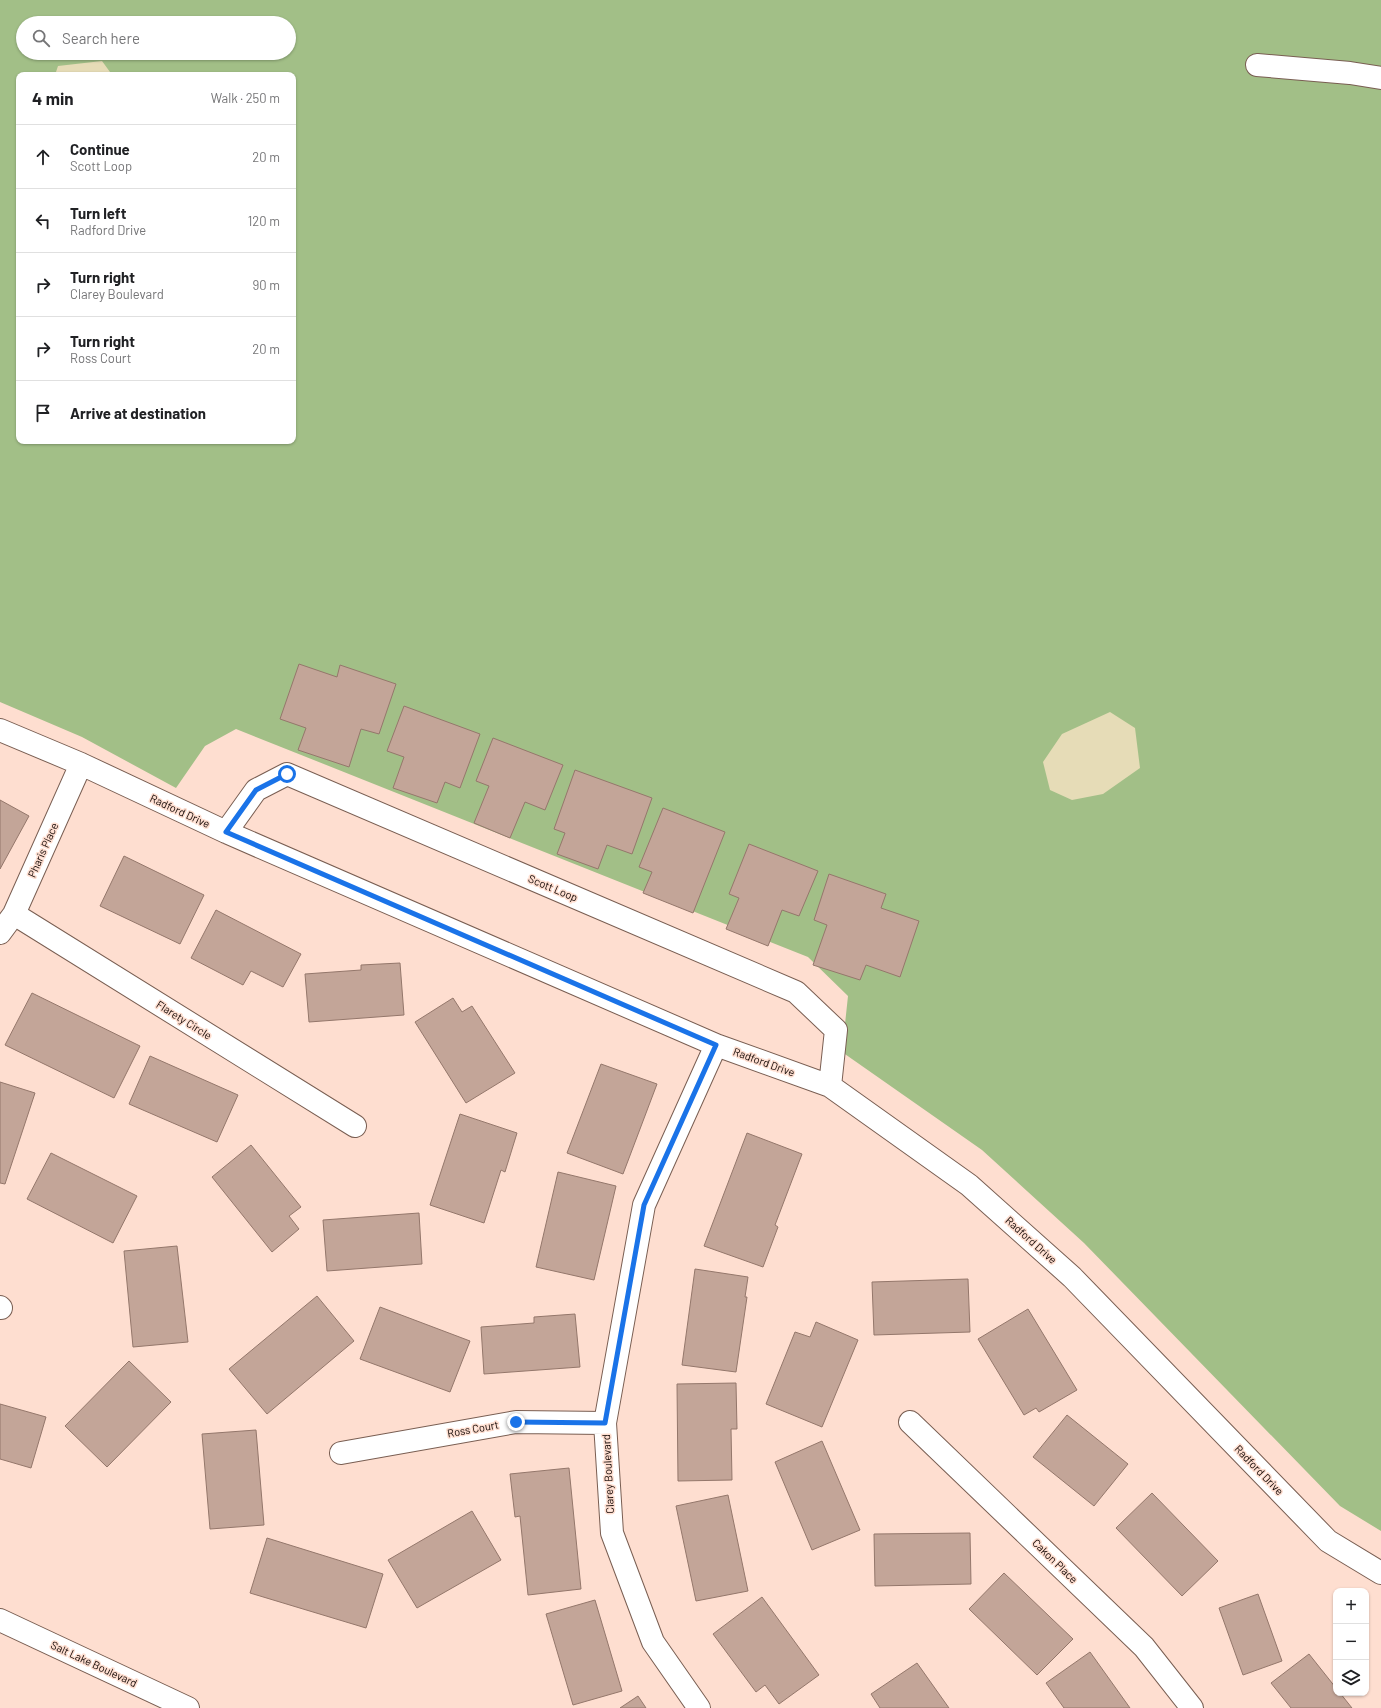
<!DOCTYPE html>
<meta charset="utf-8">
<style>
:root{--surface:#fff;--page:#f6f6f6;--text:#202124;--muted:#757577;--line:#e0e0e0}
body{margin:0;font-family:Barlow,sans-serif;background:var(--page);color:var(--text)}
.controls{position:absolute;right:12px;bottom:12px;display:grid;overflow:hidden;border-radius:8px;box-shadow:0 1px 3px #0004}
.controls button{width:36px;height:36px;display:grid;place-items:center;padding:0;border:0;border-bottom:1px solid var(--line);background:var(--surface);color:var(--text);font:20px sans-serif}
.stop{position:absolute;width:12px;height:12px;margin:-9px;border:3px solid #1a73e8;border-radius:50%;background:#fff}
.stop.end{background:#1a73e8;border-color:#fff;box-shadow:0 1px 4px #0008}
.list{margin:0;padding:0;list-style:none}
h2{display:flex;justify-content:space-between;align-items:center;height:52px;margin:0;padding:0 16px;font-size:17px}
h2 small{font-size:13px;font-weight:400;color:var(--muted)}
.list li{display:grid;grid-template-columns:26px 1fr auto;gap:12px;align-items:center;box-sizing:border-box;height:64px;padding:0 16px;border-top:1px solid var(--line)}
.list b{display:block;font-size:15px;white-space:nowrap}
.list p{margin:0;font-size:13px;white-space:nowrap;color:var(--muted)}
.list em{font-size:13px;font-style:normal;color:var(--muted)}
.icon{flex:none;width:22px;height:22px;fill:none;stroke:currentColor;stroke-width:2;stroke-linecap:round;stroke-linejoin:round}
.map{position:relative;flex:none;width:1381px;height:1708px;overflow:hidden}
.search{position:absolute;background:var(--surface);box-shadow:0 1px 3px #0004;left:16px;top:16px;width:280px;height:44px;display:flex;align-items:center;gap:10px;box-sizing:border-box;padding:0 14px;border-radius:22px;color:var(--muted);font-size:15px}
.panel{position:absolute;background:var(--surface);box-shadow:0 1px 3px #0004;left:16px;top:72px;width:280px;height:372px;border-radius:8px}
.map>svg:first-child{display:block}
.green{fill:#a2bf87;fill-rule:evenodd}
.sand{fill:#e6dcb7}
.building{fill:#c3a598;stroke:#94776b}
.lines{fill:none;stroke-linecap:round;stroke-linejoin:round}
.minor-casing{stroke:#795e52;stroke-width:24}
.major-casing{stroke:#795e52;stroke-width:24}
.minor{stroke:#fff;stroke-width:22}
.major{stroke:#fff;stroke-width:22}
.route{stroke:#1a73e8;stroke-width:5}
.labels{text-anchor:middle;stroke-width:3;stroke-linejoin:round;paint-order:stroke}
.street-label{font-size:11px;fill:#140906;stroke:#feded0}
</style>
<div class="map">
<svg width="1381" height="1708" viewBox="0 0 1381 1708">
<rect width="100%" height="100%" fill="#feded0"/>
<path class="green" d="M0,0H1381V1531L1340,1506L1084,1243L982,1150L842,1052L848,996L808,957L236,729L205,746L176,788L82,737L0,702ZM23,23H289V53H23ZM19,75H293V441H19Z"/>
<path class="sand" d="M102,61L110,72V75H55L58,66Z
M1110,712L1135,728L1140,768L1103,794L1072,800L1050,790L1043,762L1062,734Z"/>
<path class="building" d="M299,664L337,677L340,665L396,684L379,734L361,729L349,767L298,750L306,728L280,719Z
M404,706L480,734L460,788L445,782L437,803L393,788L404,757L387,751Z
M493,738L563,765L545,810L525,802L510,838L474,823L489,786L476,781Z
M575,770L652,798L632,854L607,845L598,869L557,854L565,833L554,829Z
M0,800L29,816L0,869Z
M663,808L725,832L693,913L643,893L652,872L639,867Z
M749,844L818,871L799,916L782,910L768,946L726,929L739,898L729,894Z
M124,856L204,895L180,944L100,906Z
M829,874L886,894L881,908L919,921L900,977L866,965L860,980L813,965L827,925L814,920Z
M216,910L301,954L283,987L251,971L243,985L191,958Z
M400,963L404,1015L309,1022L305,974L361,970V965Z
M32,993L140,1046L114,1098L5,1045Z
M453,998L462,1012L472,1006L515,1073L466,1103L415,1022Z
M150,1056L238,1095L217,1142L129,1104Z
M601,1064L657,1084L623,1174L567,1153Z
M0,1082L35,1093L5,1184L0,1183Z
M460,1114L517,1133L505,1172L501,1170L484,1223L430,1205Z
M747,1133L802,1154L775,1225L778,1227L763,1267L704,1246Z
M251,1145L301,1207L289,1216L299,1229L272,1252L212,1177Z
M51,1153L137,1196L113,1243L27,1199Z
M558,1172L616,1186L594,1280L536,1267Z
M419,1213L422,1264L327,1271L323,1220Z
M177,1246L188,1342L133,1347L124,1251Z
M695,1269L748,1277L745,1297H747L736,1372L682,1365Z
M968,1279L970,1332L874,1335L872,1282Z
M317,1296L354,1341L267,1414L229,1369Z
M380,1307L470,1341L450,1392L360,1359Z
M1028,1309L1077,1390L1039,1412L1036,1408L1024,1415L978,1339Z
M575,1314L580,1367L484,1374L481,1327L534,1323V1317Z
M816,1322L858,1340L822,1427L766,1404L795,1332L810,1337Z
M129,1361L171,1402L107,1467L65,1426Z
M736,1383L737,1429H731L732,1480L678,1481L677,1384Z
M0,1404L46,1417L31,1468L0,1459Z
M1067,1415L1128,1464L1094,1506L1033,1457Z
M256,1430L264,1525L210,1529L202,1434Z
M822,1441L860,1530L812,1550L775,1462Z
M569,1468L581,1589L528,1595L520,1516L515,1517L510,1474Z
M1152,1493L1218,1561L1182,1596L1116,1528Z
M728,1495L748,1591L696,1601L676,1506Z
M472,1511L501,1560L417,1608L388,1560Z
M970,1533L971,1584L875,1586L874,1534Z
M267,1538L383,1574L366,1628L250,1593Z
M1004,1573L1073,1639L1037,1675L969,1609Z
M1258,1594L1282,1661L1243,1675L1219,1608Z
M762,1597L819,1675L779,1704L765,1685L756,1692L713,1634Z
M595,1600L622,1691L573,1705L546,1614Z
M1090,1652L1130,1708H1064L1046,1683Z
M1309,1654L1336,1688V1693H1340L1352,1708H1291L1271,1683Z
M917,1663L949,1708H880L871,1694Z
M638,1696L646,1708H620Z"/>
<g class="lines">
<defs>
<path id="minor" d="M1257,65L1350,73L1381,78
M0,730L81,764L226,832L716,1045L830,1086L969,1185L1072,1277L1328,1541L1381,1573
M226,832L256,790L287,774L796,992L836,1030L830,1086
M14,914L355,1126
M0,933L14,914L81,764
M0,1307L1,1308
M910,1422L1144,1647L1192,1708
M341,1453L516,1422L605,1423
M699,1708L653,1642L612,1533L605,1423L644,1205L716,1045"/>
<path id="major" d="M0,1620L188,1708"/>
</defs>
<use href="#minor" class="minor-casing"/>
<use href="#major" class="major-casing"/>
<use href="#minor" class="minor"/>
<use href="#major" class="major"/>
</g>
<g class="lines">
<path class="route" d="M287,774L256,790L226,832L716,1045L644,1205L605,1423L516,1422"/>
</g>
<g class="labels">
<g class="street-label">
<text transform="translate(180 811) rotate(25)" y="4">Radford Drive</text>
<text transform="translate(43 850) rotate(-66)" y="4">Pharis Place</text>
<text transform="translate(553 888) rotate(23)" y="4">Scott Loop</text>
<text transform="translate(184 1020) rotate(32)" y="4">Flarety Circle</text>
<text transform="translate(764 1062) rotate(20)" y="4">Radford Drive</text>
<text transform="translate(1031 1240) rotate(42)" y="4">Radford Drive</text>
<text transform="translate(473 1429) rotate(-10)" y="4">Ross Court</text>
<text transform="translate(1259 1470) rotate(46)" y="4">Radford Drive</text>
<text transform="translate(608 1474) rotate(-93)" y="4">Clarey Boulevard</text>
<text transform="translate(1055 1561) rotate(44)" y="4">Cakon Place</text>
<text transform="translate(94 1664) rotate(25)" y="4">Salt Lake Boulevard</text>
</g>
</g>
</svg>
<div class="controls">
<button>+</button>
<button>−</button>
<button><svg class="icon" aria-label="layers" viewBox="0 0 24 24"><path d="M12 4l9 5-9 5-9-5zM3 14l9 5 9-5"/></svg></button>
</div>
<div class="stop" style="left:287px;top:774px"></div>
<div class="stop end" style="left:516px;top:1422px"></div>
<div class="search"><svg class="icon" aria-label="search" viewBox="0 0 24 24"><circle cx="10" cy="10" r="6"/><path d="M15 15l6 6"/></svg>Search here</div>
<section class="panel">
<h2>4 min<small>Walk · 250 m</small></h2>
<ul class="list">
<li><svg class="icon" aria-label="ahead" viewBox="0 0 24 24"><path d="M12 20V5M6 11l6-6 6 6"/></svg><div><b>Continue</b><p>Scott Loop</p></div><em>20 m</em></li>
<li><svg class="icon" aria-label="left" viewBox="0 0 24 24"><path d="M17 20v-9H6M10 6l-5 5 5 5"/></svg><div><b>Turn left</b><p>Radford Drive</p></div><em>120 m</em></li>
<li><svg class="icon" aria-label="right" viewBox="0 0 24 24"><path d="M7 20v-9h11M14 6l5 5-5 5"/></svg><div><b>Turn right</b><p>Clarey Boulevard</p></div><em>90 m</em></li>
<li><svg class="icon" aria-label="right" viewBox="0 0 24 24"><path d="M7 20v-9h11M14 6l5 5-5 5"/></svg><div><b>Turn right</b><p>Ross Court</p></div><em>20 m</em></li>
<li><svg class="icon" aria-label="arrive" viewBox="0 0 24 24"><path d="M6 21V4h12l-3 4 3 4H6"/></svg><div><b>Arrive at destination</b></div></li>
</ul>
</section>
</div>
